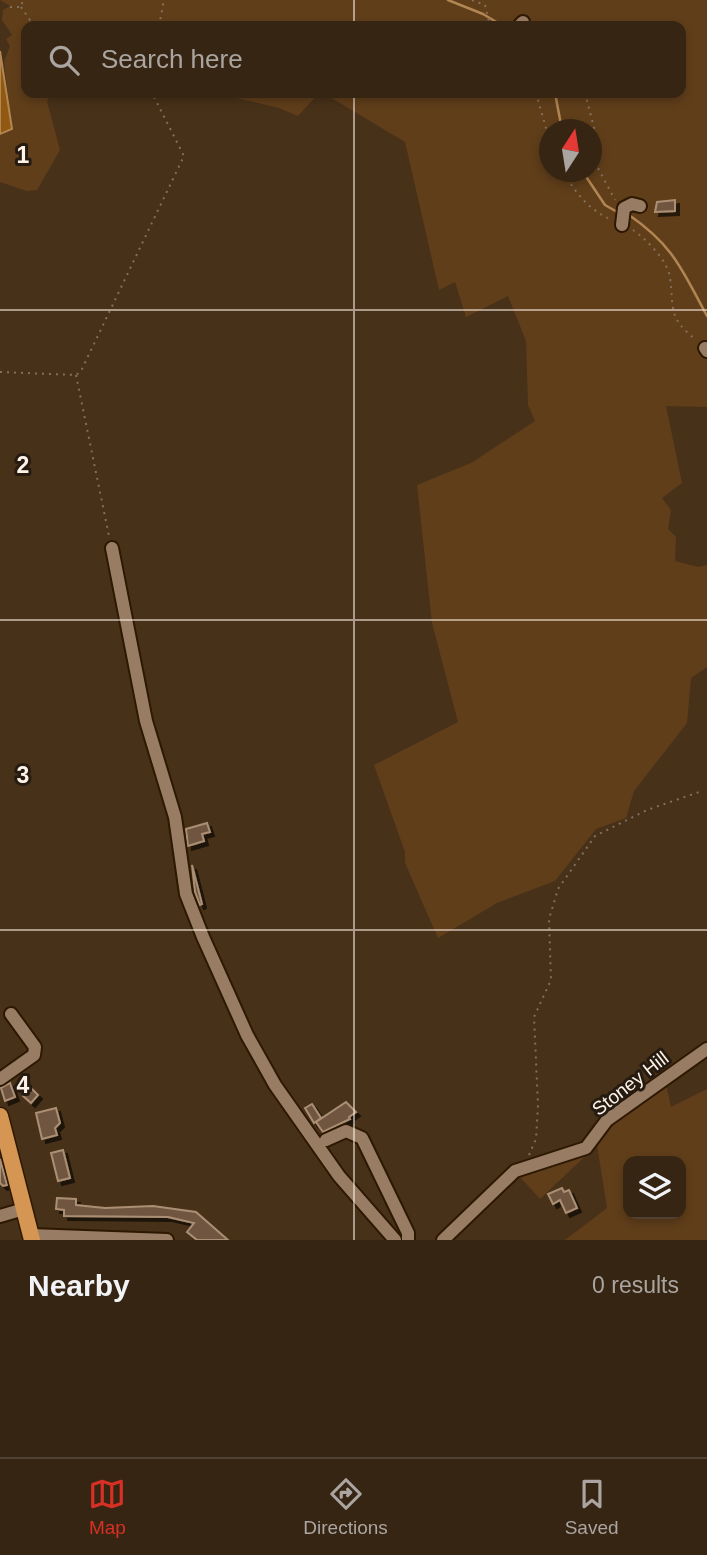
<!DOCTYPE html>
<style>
:root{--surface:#362513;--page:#3d2d1c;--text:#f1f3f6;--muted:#aaa5a0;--line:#504233;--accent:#d93025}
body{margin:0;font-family:Arial,sans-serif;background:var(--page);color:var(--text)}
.controls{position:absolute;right:21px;bottom:21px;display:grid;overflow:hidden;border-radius:14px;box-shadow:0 4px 10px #0003}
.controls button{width:63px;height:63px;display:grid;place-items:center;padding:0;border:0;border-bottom:2px solid var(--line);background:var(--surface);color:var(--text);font:35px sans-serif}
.compass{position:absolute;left:539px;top:119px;width:63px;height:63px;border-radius:50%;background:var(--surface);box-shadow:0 4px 10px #0003;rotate:12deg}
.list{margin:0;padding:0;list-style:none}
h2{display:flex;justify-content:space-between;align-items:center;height:91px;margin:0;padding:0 28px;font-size:30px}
h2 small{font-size:23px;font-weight:400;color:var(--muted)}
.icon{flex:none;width:38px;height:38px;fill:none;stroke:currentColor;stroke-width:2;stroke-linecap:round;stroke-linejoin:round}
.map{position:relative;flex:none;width:707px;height:1240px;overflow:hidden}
.search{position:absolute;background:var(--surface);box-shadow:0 4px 10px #0003;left:21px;right:21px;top:21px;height:77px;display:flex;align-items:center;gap:18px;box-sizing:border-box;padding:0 24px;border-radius:14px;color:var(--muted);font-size:26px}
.sheet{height:217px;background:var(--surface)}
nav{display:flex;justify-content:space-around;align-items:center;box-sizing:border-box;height:98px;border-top:2px solid var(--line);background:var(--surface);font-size:19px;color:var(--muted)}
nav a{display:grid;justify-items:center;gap:4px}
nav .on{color:var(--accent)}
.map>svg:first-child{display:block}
.green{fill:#603e1a;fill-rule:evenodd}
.water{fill:#915812;stroke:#b28652;stroke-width:2}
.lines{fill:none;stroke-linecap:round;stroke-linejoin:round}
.stream{stroke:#b28652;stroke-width:2.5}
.building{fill:#70573f;stroke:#ab8f75;stroke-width:2;filter:url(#shadow)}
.minor-casing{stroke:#2d1802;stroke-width:16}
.major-casing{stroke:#2d1802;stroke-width:19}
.path{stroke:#83705c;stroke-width:2;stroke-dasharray:2 5;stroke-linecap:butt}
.minor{stroke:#987c63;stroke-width:12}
.major{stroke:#d59653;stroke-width:16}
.grid{fill:none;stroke:#fff3e8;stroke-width:2;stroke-opacity:0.55}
.labels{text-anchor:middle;stroke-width:6;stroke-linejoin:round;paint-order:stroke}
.street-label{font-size:19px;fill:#fff3e8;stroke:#261b11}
.grid-label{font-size:23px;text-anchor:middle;font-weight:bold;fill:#fff3e8;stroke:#261b11;stroke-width:6;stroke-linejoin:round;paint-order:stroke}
</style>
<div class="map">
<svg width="707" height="1240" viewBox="0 0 707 1240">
<defs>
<filter id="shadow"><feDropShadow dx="4" dy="4" stdDeviation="0" flood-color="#0009"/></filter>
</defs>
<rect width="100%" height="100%" fill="#483119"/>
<path class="green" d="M0,0H707V407L666,406L682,483L662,498L671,510L668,529L676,537L675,561L698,567L707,565V667L691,678L687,723L634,791L626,818L596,829L555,881L497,903L438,938L405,863V852L374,765L458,722L432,623L417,485L471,463L535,421L528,405L526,341L508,296L466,317L455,282L439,290L405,142L323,93H681V26H26V93H53L47,101L60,150L37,190L27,191L0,182V134L12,129L4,62L10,46L6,39L12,35L2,20L3,10L10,6ZM550,130H592V172H550Z
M215,93H319L298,116L279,108Z
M666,1084L671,1107L707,1089V1240H565L607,1208L597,1145L540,1199L519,1176L597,1144L615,1118ZM628,1161H681V1214H628Z"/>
<path class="water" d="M0,51L12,129L0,134Z"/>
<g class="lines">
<path class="stream" d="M448,0L483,14L503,26
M555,93L562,130
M583,172L605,205L619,213
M629,215C674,246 682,270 707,316"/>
</g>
<path class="building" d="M675,200V211L655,212L657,202Z
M207,823L210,832L202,834L204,841L188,846L186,829Z
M192,865L202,904L200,905L195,892Z
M10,1083L15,1097L5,1101L1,1088Z
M31,1088L38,1095L31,1103L23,1096Z
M346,1102L356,1112L349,1117L350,1119L323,1132L316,1122Z
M312,1104L321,1118L314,1123L305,1108Z
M56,1108L60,1123L55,1128L57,1135L42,1139L36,1113Z
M63,1150L70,1178L58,1181L51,1153Z
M0,1159L7,1185L3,1186L0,1183Z
M562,1188L564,1192L569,1190L577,1208L566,1213L560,1200L553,1204L548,1194Z
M57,1198L76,1199V1205L105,1208L153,1206L196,1212L228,1240H197L187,1232L194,1223L168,1217L64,1216V1210L56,1209Z"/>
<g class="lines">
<defs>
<path id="minor" d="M519,26L523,22
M622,225L624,208L632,204L640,206
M705,348L707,351
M112,548L146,721L175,817L186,894L203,937L247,1035L275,1085L339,1176L395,1240
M0,1079L34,1055L35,1047L11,1014
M326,1140L346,1131L362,1138L408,1233V1240
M0,1216L24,1209
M30,1235L167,1240
M443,1240L515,1171L586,1148L607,1120L707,1049"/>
<path id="major" d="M0,1116L32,1240"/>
</defs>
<use href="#minor" class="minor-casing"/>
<use href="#major" class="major-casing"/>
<path class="path" d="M472,0L485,5L490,26
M10,7H21L23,0
M21,7L30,20L43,26
M159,26L164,0
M536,93L550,142
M585,93L598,143V168L615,200
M564,172C575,193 589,210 612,220
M633,230C647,240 667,260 670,277C674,311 668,317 696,340
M0,372L76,375L81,371L184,156L152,93
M76,375L109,536
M529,1155L536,1139L538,1105L534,1017L551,980L549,919L558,889L595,836L647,810L702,791"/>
<use href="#minor" class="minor"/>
<use href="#major" class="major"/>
</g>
<path class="grid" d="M354,0V26M354,93V1240M0,310H707M0,620H707M0,930H707"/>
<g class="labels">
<g class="street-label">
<text transform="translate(630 1083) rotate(-38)" y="7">Stoney Hill</text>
</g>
</g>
<g class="grid-label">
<text x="23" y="163">1</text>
<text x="23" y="473">2</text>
<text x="23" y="783">3</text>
<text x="23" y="1093">4</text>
</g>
</svg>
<div class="controls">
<button><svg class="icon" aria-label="layers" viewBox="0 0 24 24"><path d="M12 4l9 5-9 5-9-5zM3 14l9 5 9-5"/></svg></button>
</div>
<svg class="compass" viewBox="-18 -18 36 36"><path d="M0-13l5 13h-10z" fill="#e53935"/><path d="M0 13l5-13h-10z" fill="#aaa5a0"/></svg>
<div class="search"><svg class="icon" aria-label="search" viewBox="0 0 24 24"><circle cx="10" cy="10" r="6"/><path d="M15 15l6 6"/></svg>Search here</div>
</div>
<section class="sheet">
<h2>Nearby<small>0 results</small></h2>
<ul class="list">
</ul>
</section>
<nav>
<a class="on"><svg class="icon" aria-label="map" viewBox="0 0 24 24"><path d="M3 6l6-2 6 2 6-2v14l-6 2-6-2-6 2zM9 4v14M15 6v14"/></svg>Map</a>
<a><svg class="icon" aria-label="directions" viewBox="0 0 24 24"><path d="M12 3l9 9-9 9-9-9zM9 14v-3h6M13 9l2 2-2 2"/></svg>Directions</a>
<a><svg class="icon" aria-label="saved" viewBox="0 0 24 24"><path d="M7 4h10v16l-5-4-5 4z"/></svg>Saved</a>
</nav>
